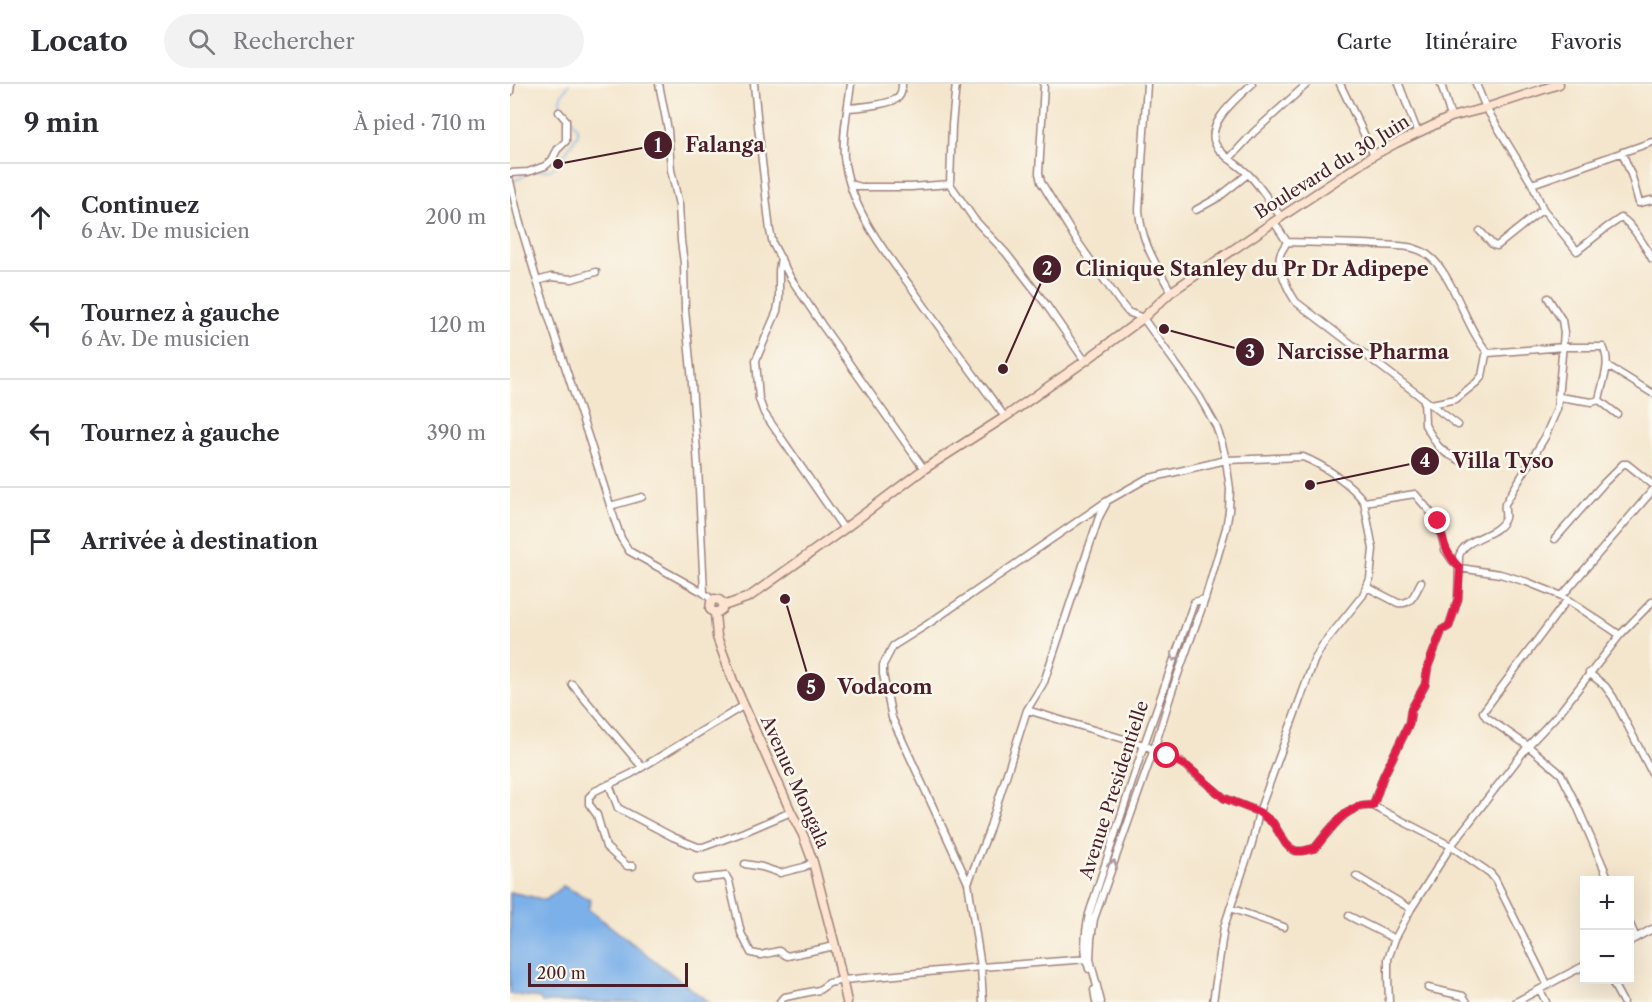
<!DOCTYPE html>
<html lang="fr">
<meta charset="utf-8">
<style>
:root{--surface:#fff;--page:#f2f2f3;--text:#2b2b33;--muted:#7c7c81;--line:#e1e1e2}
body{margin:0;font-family:"Libre Caslon Text",serif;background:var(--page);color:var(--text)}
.controls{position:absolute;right:18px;bottom:18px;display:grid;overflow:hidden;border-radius:0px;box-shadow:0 6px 24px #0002}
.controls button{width:54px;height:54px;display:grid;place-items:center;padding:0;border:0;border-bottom:2px solid var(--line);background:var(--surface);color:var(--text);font:30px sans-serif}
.scale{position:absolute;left:18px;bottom:15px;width:160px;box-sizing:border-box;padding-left:6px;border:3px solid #4a1f2b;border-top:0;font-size:16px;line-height:21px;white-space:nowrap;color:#4a1f2b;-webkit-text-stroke:4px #fbf7ec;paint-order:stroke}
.stop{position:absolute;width:18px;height:18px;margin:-14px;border:4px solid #e11d48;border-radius:50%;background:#fff}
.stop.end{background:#e11d48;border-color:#fff;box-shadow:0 2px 6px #0008}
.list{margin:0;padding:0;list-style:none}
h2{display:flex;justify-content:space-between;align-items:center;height:78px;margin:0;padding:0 24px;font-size:26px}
h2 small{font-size:20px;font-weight:400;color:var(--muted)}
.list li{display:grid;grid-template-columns:39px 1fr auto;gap:18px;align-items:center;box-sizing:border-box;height:108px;padding:0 24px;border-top:2px solid var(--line)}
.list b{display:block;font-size:22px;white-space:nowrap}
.list p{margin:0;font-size:20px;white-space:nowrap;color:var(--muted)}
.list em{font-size:20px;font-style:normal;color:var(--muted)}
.icon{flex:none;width:33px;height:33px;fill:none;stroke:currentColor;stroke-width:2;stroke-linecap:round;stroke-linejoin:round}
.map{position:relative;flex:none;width:1142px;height:918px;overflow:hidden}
header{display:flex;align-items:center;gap:36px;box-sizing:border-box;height:84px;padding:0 30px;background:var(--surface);border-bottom:2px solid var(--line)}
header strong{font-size:28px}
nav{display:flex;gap:33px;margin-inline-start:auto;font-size:21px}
.search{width:420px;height:54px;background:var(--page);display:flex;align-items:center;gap:15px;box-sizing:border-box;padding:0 21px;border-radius:33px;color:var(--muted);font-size:22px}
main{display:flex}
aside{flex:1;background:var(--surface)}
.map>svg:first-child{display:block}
.water{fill:#7bb0e9;stroke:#62688a;stroke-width:1.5}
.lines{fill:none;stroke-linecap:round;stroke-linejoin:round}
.stream{stroke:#7bb0e9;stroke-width:1.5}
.street-casing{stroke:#9f827c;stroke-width:9}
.secondary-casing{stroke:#9f827c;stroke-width:11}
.street{stroke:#fff;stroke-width:6}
.secondary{stroke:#fde4d0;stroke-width:8}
.oneway{stroke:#ae9aa0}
.route{stroke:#e11d48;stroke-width:8}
.labels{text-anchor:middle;stroke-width:5;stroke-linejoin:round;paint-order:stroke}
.street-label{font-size:18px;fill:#4a1f2b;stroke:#fbf7ec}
.leader{fill:none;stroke:#4a1f2b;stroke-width:2}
.callout-dot{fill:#4a1f2b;stroke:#fbf7ec;stroke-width:2}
.mark-label{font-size:18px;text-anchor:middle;font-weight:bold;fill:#fff}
.callout-label{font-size:20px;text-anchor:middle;font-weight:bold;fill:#4a1f2b;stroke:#fbf7ec;stroke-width:5;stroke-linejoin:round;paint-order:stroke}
</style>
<header>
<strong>Locato</strong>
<div class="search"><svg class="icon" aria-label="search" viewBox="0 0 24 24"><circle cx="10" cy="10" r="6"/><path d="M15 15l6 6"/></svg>Rechercher</div>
<nav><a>Carte</a><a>Itinéraire</a><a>Favoris</a></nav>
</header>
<main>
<aside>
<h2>9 min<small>À pied · 710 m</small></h2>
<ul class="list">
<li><svg class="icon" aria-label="ahead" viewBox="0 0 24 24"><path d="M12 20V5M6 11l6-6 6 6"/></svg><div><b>Continuez</b><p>6 Av. De musicien</p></div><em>200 m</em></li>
<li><svg class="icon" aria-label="left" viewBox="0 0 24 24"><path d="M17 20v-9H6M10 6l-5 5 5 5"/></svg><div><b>Tournez à gauche</b><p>6 Av. De musicien</p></div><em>120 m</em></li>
<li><svg class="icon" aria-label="left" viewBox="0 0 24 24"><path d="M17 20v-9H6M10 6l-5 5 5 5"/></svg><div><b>Tournez à gauche</b></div><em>390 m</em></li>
<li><svg class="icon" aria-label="arrive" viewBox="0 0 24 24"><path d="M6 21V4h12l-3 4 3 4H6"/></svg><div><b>Arrivée à destination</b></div></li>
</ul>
</aside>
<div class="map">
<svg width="1142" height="918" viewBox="0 0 1142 918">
<rect width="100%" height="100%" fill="#fbf7ec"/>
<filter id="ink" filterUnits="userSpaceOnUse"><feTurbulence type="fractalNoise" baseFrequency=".0167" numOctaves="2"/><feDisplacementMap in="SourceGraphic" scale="12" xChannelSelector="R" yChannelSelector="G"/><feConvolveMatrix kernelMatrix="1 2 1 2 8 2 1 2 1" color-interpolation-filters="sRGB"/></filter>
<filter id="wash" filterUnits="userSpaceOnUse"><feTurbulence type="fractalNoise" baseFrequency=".008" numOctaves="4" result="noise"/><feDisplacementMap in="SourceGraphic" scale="24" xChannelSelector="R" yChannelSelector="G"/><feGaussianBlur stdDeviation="1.35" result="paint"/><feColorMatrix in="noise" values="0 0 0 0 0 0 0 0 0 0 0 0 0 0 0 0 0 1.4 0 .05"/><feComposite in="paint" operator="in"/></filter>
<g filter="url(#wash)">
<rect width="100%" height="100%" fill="#f4e6cd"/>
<path class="water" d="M53,802L81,816L78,825L198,918H32L30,914L0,910V808L36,816Z"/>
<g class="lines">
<path class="stream" d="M29,87L41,86L48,80L68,50C69,35 45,27 51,12C53,8 57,4 59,0
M2,98L16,91"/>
</g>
</g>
<g filter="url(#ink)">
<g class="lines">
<defs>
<path id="street" d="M149,0L158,46L161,86L169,121L171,157L174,179L175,226L181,287L188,383L194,509
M244,0L248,42L260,147L263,160L280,193L312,241L414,385
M341,0C338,23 332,50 334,73C340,126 376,169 406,210C435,252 465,292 495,333
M446,0L442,41L440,100L464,135L496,169L535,219L575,277
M534,0L529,89L531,98L565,154L609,217L618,228L633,234L689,312L706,342L711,356L716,376L720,405L719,427L716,444L695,515L662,607L644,665L584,835L581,855L580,875L591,918
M637,0L629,126C631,158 646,180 661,208
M742,0C727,14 691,43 708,64C716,75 730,81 740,92C751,103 761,120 771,133
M830,0L864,71
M889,0L907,47
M931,0L941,33
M966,0L976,24L1022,100L1033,125L1067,167L1096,144L1111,134C1121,138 1137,165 1142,175
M0,8L1,0
M338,24C351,23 378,21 388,14C392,10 392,5 392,0
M1112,68L1122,93L1129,119L1142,116
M719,75L744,48L797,0
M0,89L18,88L35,82L42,76L47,66L56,57V36L49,28
M0,97L9,136L27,197L79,355L105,437L111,454L119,467L194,509L202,516
M340,100L351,103H401L440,100
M1022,100L1142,58
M686,126L709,113L738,90
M764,138L777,158C775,162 771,167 770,171C767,184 779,208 786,218L948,341
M970,147L983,161L987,162L1033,125
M777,158C808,159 839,159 870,161C882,162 895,161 906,165C916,168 925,176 931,185C950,212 957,244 978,269
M271,174L269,186V215L267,227L246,276L249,315L254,329L334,445
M27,197L41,193L62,195L86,188
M1098,282L1142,309
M914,315L915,341L928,362L936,369L951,377
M1089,316L1107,330
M921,320L946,315L967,298L972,292L976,271L978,269L1054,263H1093C1102,280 1092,298 1089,316L1082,318L1049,313
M854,418L905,410L928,437L935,466L942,476L950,484L990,490L1017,498L1052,512L1110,551
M100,422L132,413
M1045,455L1094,399L1113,380H1117L1142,400
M857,503L888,519C902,521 905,509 911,498
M1052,512L1142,407
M1057,516L973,628L976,633L1018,662L1051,690L1067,722L1099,796
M1079,589L1095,602L1103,613L1142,689
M62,600L132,683
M517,626L634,661L671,678L714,714L749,728L763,739L776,760L780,764L786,767H793L805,764C820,746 837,718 863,722L941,762L980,789L985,795L1037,900
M99,700L108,724L163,753L188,763H193L234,748L281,728
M863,722L873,693L899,640L901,626L915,601L918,582L932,546L939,542L948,515L949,472C955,452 989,453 995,434C996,430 994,424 995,420L1035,353L1047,325L1054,249L1052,236L1038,214
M235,780L252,783L270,789L294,783L303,778
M123,782H117L96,763L87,731L79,720V713L85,707L121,690L233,622
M846,792L901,825
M186,795L216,792L219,797L231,849L241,869L251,871L269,867L277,872L325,862
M458,799L478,749L517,626L534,598L589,433L596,420
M720,824L774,843
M839,832L885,855
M1120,840L1126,854
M1120,857L1142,845
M579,885C573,867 575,849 579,830L634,661L684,518L695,515
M1101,896L1113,918
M918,904L953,912L957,918
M584,906L586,918
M1030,906L1036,918
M270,918L272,915L275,913L309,906L319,899L333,896L471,883L578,875
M473,918L471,883L458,799L382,634L373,590V581L383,562L418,540L597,417L636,395L716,376L793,373C813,381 842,400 854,418L863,465L860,495L853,511L812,562L804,577L749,728L742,759L714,843L703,918
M879,918L878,893V875L885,855L901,825L941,762L1018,662L1050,628L1110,551L1142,518
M1006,918C1029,906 1051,893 1074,882"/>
<path id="secondary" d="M204,515L209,516L216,521H213L212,525L208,528H203L200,525L201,518Z
M216,521L239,513L334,445L414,385L495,333L575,277L633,234L661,208L771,133L864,71L886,59L941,33L976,24L1049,0
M205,529L207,553L223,597L281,728L293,751L303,778L325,862L337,918"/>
</defs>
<use href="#street" class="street-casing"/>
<use href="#secondary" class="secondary-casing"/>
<use href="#street" class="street"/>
<use href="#secondary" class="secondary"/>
</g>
<defs><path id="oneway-chevron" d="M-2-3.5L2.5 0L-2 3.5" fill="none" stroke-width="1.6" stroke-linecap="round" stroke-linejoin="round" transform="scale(1.5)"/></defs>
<g class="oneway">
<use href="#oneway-chevron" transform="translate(665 573) rotate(110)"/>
<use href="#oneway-chevron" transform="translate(603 780) rotate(-71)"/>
</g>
</g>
<g class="lines" filter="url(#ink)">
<path class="route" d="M657,672L678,683L714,714L749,728L763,739L776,760L780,764L786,767H793L805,764C820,746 837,718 863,722L873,693L899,640L901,626L915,601L918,582L932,546L939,542L948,515L950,484C935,470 933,456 928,437"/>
</g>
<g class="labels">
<g class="street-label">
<text transform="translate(822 83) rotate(-32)" y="6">Boulevard du 30 Juin</text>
<text transform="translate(285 698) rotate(66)" y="6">Avenue Mongala</text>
<text transform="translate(604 706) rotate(-72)" y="6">Avenue Presidentielle</text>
</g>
</g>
<path class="leader" d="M48 80L148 61M493 285L537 185M654 245L740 268M800 401L915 377M275 515L301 603"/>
<g class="callout-dot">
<circle cx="48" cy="80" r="6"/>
<circle cx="493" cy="285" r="6"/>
<circle cx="654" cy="245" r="6"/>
<circle cx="800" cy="401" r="6"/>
<circle cx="275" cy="515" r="6"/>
<circle cx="148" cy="61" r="15"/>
<circle cx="537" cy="185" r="15"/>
<circle cx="740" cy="268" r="15"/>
<circle cx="915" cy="377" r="15"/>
<circle cx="301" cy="603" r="15"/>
</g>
<g class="mark-label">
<text x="148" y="68">1</text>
<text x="537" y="191">2</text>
<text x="740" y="274">3</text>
<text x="915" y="383">4</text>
<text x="301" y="610">5</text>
</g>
<g class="callout-label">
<text x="215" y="68">Falanga</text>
<text x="742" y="192">Clinique Stanley du Pr Dr Adipepe</text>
<text x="853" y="275">Narcisse Pharma</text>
<text x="993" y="384">Villa Tyso</text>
<text x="375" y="610">Vodacom</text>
</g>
</svg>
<div class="controls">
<button>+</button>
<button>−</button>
</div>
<div class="scale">200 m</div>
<div class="stop" style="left:657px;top:672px"></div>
<div class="stop end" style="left:928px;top:437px"></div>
</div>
</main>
